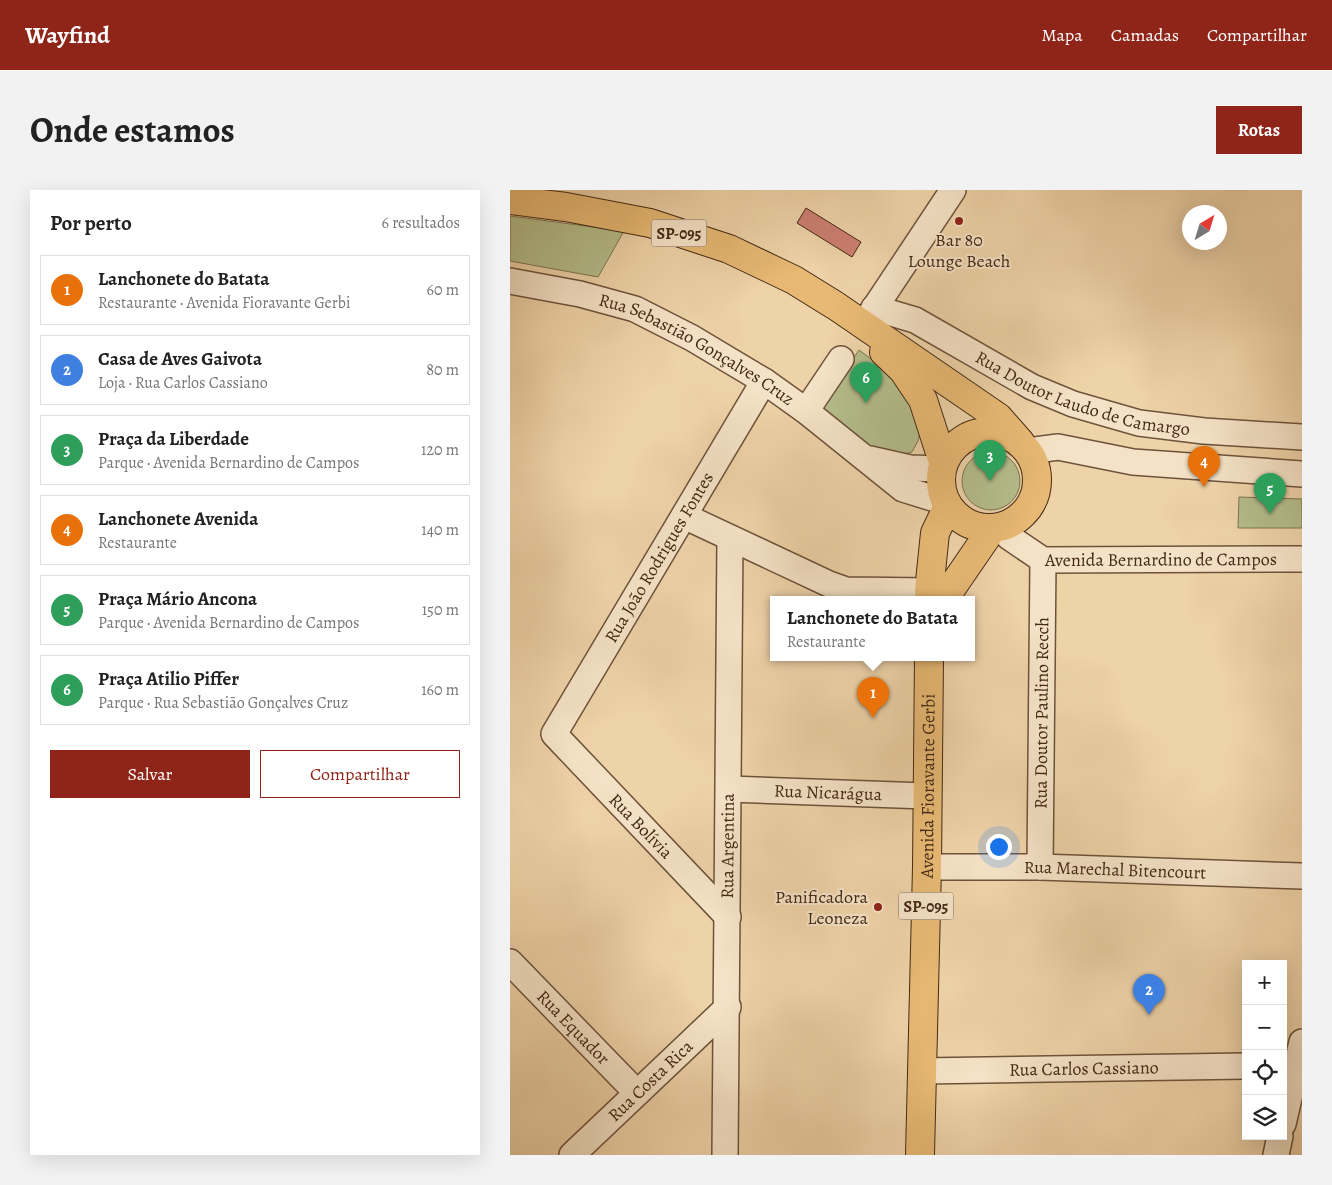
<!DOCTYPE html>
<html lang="pt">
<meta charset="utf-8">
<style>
:root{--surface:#fff;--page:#f2f2f2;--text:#222;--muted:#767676;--line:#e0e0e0;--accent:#8f2418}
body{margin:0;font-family:Alegreya,serif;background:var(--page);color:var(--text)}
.controls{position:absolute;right:15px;bottom:15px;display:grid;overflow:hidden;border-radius:0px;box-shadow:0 5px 20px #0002}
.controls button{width:45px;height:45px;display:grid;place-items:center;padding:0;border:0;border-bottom:1px solid var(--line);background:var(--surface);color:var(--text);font:25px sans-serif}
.compass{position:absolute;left:672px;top:15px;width:45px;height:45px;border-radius:50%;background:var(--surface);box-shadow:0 5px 20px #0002;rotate:38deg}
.you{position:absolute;left:488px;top:656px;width:18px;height:18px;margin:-12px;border:4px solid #fff;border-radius:50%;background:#1a73e8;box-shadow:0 0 0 8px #1a73e833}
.badge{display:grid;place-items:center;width:32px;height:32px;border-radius:50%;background:var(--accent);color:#fff;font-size:16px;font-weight:700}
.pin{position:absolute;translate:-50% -41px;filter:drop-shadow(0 1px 2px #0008)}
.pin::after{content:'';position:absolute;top:26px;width:18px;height:15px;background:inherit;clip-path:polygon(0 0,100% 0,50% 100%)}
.popup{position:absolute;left:260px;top:406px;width:205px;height:65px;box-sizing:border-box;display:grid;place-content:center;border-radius:0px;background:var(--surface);filter:drop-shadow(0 1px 4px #0005);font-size:16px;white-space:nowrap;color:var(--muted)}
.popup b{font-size:19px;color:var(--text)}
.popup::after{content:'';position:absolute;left:50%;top:100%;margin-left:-10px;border:10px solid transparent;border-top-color:var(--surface)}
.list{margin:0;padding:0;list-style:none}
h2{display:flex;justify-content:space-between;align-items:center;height:65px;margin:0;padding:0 20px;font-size:21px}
h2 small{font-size:16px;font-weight:400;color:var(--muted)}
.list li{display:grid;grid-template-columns:32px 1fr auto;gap:15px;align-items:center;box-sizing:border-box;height:70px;margin:0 10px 10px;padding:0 10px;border:1px solid var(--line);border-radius:0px}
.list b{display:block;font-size:19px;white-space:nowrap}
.list p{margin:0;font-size:16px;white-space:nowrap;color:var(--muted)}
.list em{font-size:16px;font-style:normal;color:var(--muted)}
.actions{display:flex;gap:10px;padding:15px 20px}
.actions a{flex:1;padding:11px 0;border:1px solid var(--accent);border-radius:0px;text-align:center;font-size:18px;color:var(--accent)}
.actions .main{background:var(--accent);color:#fff}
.icon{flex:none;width:28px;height:28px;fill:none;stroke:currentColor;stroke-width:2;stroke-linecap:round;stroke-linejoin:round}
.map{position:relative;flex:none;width:792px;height:965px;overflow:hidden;border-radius:0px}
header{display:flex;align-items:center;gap:30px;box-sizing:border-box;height:70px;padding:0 25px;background:var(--accent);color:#fff}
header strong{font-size:24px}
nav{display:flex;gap:28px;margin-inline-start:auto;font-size:18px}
.intro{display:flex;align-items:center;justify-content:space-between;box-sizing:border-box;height:120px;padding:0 30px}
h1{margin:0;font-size:35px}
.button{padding:12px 22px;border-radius:0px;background:var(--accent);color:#fff;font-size:18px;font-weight:700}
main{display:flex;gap:30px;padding:0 30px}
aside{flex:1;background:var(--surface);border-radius:0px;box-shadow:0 5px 20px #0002}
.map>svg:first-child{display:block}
.green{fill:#b4bd8b;stroke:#7c7350}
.building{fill:#cd7f71;stroke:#432915}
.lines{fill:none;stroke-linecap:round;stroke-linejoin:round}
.minor-casing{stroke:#6e533a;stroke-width:28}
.major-casing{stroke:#432915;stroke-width:30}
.minor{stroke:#f4e2c6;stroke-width:25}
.major{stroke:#e7b974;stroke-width:28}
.poi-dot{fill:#8f2418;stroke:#f4e2c6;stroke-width:2}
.labels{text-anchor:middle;stroke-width:4;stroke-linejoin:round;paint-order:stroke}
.shield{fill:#f4e2c6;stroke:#78604a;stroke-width:1}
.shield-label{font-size:16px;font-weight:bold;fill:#432915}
.poi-label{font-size:18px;fill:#432915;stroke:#f4e2c6}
.street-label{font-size:18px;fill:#432915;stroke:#f4e2c6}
</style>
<header>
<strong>Wayfind</strong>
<nav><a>Mapa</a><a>Camadas</a><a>Compartilhar</a></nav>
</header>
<div class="intro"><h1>Onde estamos</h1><a class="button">Rotas</a></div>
<main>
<aside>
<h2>Por perto<small>6 resultados</small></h2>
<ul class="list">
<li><span class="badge" style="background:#e8710a">1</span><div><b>Lanchonete do Batata</b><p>Restaurante · Avenida Fioravante Gerbi</p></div><em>60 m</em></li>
<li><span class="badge" style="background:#3f7fe0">2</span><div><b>Casa de Aves Gaivota</b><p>Loja · Rua Carlos Cassiano</p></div><em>80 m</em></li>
<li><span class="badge" style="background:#2e9e5b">3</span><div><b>Praça da Liberdade</b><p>Parque · Avenida Bernardino de Campos</p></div><em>120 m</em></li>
<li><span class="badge" style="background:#e8710a">4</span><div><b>Lanchonete Avenida</b><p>Restaurante</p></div><em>140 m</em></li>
<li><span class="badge" style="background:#2e9e5b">5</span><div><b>Praça Mário Ancona</b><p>Parque · Avenida Bernardino de Campos</p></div><em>150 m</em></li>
<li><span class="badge" style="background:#2e9e5b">6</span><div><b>Praça Atilio Piffer</b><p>Parque · Rua Sebastião Gonçalves Cruz</p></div><em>160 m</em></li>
</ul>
<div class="actions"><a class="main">Salvar</a><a>Compartilhar</a></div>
</aside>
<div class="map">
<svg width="792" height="965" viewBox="0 0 792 965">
<rect width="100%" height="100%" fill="#eed2a8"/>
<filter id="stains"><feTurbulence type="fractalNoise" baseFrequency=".004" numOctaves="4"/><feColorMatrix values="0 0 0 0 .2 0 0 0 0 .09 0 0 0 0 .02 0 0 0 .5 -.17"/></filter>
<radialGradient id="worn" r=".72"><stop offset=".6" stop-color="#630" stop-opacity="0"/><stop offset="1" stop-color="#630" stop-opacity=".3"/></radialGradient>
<path class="green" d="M0,26L114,41L88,87L0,71Z
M349,160C375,179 414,211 409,248C408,252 404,258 402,262C362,275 337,243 308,220Z
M452 291a29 29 0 1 1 58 0a29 29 0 1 1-58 0Z
M729,307L792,309V338H728Z"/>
<path class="building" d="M296,18L351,52L342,67L287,33Z"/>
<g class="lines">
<defs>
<g id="minor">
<path id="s1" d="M0,91L70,104L125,119L182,148L254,191L296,221L393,299L435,312"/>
<path id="s2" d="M364,118L405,130L522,197L563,214L629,233L694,241L792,247"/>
<path d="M356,131L443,0"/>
<path d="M296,221L331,169"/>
<path d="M518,261L548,257L623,272L792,284"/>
<path d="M360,269L400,278L431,279"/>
<path d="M174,326L319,394L336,400L419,401"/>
<path id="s3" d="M491,338L499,347L533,370L792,369"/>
<path id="s4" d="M219,599L417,606"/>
<path id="s5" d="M417,677H530L792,686"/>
<path id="s6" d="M530,677L533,370"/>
<path id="s7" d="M218,727L44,544L254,191"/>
<path id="s8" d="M0,772L127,903"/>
<path id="s9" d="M412,881L736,876"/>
<path d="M773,934L792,852"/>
<path id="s10" d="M62,965L218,817"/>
<path id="s11" d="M215,965L220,348"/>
<path d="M766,965L770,946"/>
</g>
<g id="major">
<path d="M0,10L56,17L140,33L219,59L284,90L326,116L488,227L510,252"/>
<path d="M374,162L393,180L413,210L433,272"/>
<circle cx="479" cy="290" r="48"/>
<path d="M420,409L419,401L425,343L438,316"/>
<path d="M434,409L482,339"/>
<path id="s12" d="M410,965L417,677L419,467"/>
</g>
</defs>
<use href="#minor" class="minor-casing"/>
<use href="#major" class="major-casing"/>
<use href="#minor" class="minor"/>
<use href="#major" class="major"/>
</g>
<g class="poi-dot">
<circle cx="449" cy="31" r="5"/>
<circle cx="368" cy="717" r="5"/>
</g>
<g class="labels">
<g class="shield">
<rect x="141.5" y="29.5" width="55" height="27" rx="4"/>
<rect x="388.5" y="702.5" width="55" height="27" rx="4"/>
</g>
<g class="shield-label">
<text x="169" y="49">SP-095</text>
<text x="416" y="722">SP-095</text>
</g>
<g class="poi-label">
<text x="449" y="56">Bar 80<tspan x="449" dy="21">Lounge Beach</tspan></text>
<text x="358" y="713" text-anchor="end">Panificadora<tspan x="358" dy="21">Leoneza</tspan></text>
</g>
<g class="street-label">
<text dy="6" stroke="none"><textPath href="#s1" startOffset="201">Rua Sebastião Gonçalves Cruz</textPath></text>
<text dy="6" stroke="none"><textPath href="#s2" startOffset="228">Rua Doutor Laudo de Camargo</textPath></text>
<text dy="6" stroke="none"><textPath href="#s7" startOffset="458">Rua João Rodrigues Fontes</textPath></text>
<text dy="6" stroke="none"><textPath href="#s3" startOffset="171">Avenida Bernardino de Campos</textPath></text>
<text dy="6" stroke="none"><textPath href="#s6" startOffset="154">Rua Doutor Paulino Recch</textPath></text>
<text dy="6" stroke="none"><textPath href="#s12" startOffset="369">Avenida Fioravante Gerbi</textPath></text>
<text dy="6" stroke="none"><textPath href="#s4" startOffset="99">Rua Nicarágua</textPath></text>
<text transform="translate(131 636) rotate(46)" y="6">Rua Bolívia</text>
<text dy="6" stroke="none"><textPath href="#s11" startOffset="309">Rua Argentina</textPath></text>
<text dy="6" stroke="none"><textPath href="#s5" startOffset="188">Rua Marechal Bitencourt</textPath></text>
<text dy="6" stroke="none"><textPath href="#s8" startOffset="91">Rua Equador</textPath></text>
<text dy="6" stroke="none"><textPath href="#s9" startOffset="162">Rua Carlos Cassiano</textPath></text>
<text dy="6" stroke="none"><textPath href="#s10" startOffset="108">Rua Costa Rica</textPath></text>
</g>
</g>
<rect width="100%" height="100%" filter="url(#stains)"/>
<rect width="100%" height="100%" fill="url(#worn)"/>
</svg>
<div class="controls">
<button>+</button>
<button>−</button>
<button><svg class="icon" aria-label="locate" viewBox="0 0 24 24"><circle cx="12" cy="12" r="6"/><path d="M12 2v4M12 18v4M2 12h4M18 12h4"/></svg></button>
<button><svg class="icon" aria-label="layers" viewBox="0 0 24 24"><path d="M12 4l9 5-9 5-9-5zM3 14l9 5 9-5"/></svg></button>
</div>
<svg class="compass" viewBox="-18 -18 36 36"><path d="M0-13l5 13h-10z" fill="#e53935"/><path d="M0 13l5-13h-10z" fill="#767676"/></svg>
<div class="you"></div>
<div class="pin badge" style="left:363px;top:528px;background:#e8710a">1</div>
<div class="popup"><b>Lanchonete do Batata</b>Restaurante</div>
<div class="pin badge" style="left:639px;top:825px;background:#3f7fe0">2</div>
<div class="pin badge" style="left:480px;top:291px;background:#2e9e5b">3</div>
<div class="pin badge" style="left:694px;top:297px;background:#e8710a">4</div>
<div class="pin badge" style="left:760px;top:324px;background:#2e9e5b">5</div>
<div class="pin badge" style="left:356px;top:213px;background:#2e9e5b">6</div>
</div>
</main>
